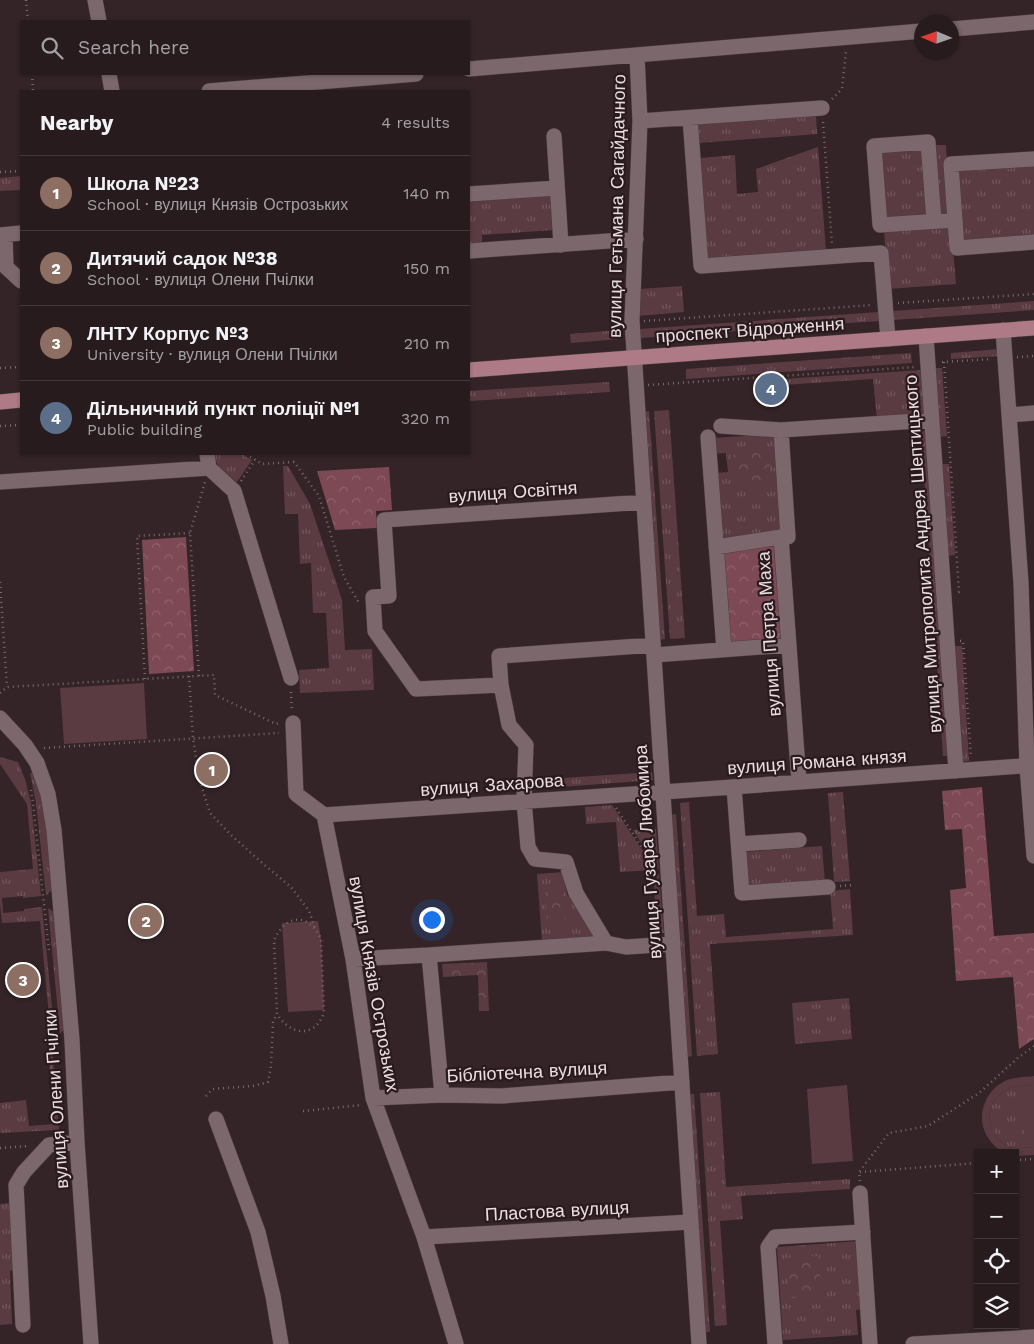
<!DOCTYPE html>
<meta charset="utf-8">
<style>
:root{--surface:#271b1d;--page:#2f2426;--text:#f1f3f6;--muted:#a4a1a4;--line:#43393b;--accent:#52cbd9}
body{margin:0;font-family:"Work Sans",sans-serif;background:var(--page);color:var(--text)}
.controls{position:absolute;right:15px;bottom:15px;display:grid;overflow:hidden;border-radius:0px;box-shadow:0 1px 4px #0004}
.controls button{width:45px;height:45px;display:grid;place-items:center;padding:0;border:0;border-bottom:1px solid var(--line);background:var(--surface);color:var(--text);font:25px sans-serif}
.compass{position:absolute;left:914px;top:15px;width:45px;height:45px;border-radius:50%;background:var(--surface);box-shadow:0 1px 4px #0004;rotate:272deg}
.you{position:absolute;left:431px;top:919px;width:18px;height:18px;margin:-12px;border:4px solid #fff;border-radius:50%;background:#1a73e8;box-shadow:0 0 0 8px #1a73e833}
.badge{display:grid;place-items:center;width:32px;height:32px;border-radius:50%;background:var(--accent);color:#fff;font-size:16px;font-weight:700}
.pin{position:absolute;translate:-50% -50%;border:2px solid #fff;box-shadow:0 1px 5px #0006}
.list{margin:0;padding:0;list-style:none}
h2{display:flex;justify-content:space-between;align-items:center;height:65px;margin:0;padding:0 20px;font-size:21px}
h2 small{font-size:16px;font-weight:400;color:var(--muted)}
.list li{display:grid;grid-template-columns:32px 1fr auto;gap:15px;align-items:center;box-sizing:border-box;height:75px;padding:0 20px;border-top:1px solid var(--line)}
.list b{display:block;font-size:19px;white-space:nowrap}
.list p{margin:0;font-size:16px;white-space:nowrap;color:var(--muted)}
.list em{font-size:16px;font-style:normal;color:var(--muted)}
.icon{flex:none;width:28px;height:28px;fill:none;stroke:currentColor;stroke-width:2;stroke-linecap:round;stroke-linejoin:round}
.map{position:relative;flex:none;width:1034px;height:1344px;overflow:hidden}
.search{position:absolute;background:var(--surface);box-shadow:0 1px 4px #0004;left:20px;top:20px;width:450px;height:55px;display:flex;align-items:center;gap:12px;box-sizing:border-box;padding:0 18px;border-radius:0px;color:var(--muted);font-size:19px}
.panel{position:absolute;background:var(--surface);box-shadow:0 1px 4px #0004;left:20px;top:90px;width:450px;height:365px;border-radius:0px}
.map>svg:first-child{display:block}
.grass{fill:url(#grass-tufts)}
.forest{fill:url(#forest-crowns)}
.park{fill:url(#park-crowns)}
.pitch{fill:#5a3b41}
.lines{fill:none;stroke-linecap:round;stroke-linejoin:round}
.minor-casing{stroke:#4d3f42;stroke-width:16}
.major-casing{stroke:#4d3f42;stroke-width:16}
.path{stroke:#796b6d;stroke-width:2.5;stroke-dasharray:1 4;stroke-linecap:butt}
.minor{stroke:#7c686c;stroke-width:15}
.major{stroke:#ad7a85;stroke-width:15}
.labels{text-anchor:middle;stroke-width:4.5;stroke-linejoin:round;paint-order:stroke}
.street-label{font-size:18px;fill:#eadfe0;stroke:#2a1a1d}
</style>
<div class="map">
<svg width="1034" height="1344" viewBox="0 0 1034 1344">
<defs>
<pattern id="grass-tufts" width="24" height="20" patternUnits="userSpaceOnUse" patternTransform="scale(1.25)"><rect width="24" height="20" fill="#5a3b41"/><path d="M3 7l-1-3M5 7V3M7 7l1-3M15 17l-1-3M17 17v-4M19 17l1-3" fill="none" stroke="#72575c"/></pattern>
<pattern id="forest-crowns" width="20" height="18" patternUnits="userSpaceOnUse" patternTransform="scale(1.25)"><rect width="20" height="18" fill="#7d4954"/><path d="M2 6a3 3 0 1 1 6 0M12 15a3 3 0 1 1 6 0" fill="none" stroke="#90636c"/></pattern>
<pattern id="park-crowns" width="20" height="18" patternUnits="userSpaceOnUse" patternTransform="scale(1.25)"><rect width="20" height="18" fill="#5a3b41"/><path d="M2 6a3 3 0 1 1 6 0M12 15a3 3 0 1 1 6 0" fill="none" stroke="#72575c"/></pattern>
</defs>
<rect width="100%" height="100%" fill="#342427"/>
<path class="grass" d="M816,115L817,134L699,143L697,124Z
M933,145H946L950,216L938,217Z
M818,147L826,250L707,259L700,158L735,155L737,194L758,192L756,169Z
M924,147L928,216L884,220L880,150Z
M1034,166V236L964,241L959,171Z
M21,176V190L0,191V178Z
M552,194L554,230L482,235V244L469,245V199Z
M951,225L956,284L888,289L884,230Z
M682,286L684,312L638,316L640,289Z
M1034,301V310L893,320L892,311Z
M879,312L880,321L817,325L816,321L795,322V327L640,338L639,329Z
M619,330L620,339L571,343L570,334Z
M1000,349L1001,356L951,359V353Z
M911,353L912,363L686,379V369Z
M934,368H942L947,436L939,437Z
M922,370L925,416L877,419L873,379L783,385V379Z
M609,382L610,392L469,401V391Z
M669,410L685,638L670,639L654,411Z
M649,411L665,639L659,640L643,412Z
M921,431H926L948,756H943Z
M777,434L784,533L721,542L716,473L728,472L726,453L714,454L713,438Z
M213,454H242L252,460L237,482L219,468Z
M940,464H949L955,555L947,556Z
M283,466H288L310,504L342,600L345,650L372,649L374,690L300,693L299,670L329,668L326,613H313L311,563L300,564L298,514H285Z
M954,646H962L969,761L962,762Z
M0,757L18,762L25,779L31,803L41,896L23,898V896L2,898L3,913L24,911V909L42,907L55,1037H51L40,921L2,923L0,904V872L33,869L27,804L0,764Z
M652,772L653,780L548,788V779Z
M30,773H34L44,802L53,888L46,896L36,803Z
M843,792L850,881L834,882L828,793Z
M689,802L697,916L724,914L726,937L833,929L830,891L850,889L853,935L710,944L718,1054L697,1056L680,803Z
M612,805L659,875L664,933H657L653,870L620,872L616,822L586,824L585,807Z
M676,814L692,1056L687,1057L671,815Z
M656,829L659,870L633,830Z
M822,846L825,883L745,889L743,852Z
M563,872L567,894L596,937L542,941L537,874Z
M48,908L54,912L65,1027L60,1034Z
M849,998L852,1039L795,1044L792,1003Z
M48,1047H52L59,1130L0,1133V1103L26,1100L29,1126L54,1124Z
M1034,1085V1147C1025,1147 1015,1150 1007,1146C986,1135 983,1104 1004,1091C1012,1085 1024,1086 1034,1085Z
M720,1092L726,1187L850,1179V1189L741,1196L743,1219L720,1221L727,1325L715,1326L700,1093Z
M689,1094H694L710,1332H705Z
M12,1203L16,1270L10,1271L12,1324L0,1325V1204Z
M859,1241L863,1309L856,1310L858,1335L783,1340L777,1247Z"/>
<path class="forest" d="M389,467L392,510L376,511L377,528L335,530L317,471Z
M186,537L194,671L149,674L142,540Z
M778,542L785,642L728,646L721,551Z
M982,787L994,936L1034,933V1039L1019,1049L1013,977L956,981L950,890L966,888L962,829L945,830L942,791Z"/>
<path class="park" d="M769,450L771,484L736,487L734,452Z
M562,885L565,923L547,925L545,886Z
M487,962L489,1011H479L478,975L443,977L442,964Z
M819,1256L822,1296L788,1298L786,1258Z"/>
<path class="pitch" d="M144,683L147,739L64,744L60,688Z
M318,921L321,939L324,1010L288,1012L282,923Z
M1034,1076V1085C1024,1086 1012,1085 1004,1091C983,1104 986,1135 1007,1146C1015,1150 1025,1147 1034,1147V1155L1015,1156V1153C1012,1153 1007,1153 1004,1152C998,1150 992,1144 989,1139C975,1120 983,1093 1003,1082C1012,1077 1024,1077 1034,1076Z
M847,1085L853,1161L812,1164L807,1089Z
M1034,1092V1141L1025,1142L1021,1093Z"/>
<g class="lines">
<defs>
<path id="minor" d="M95,0L99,21
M952,29L1034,22
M637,55L640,121L632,321L699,1344
M469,69L922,31
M109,74L112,91
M209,91L416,74
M690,118L701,266L881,253L888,339
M640,121L822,108
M554,136L561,245
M1034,159L951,164L957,248L1034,242
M469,194L557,188
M934,221L928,142L874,146L880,225L955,220
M0,235L21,233
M5,235L6,267L21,281
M469,251L636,239
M1003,330L1021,583L1027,766L1034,856
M926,336L956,771
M1010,415L1034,413
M721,426L781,430L932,420
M781,430L788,537H781L799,782
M708,437L724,650
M207,454L209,468L234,491L291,678
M0,482L209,468
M716,547L781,537
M654,655L789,645
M501,685L499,656L653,645
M0,718L25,745L37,763L48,794L54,830L72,1040L77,1142L91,1344
M293,723L296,794L324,815L353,959L373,1098L424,1237L456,1344
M734,787L742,893L828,887
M324,815L663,792L1034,765
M739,844L799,840
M606,943L576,893L566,862L535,859L528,847L524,801L526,745L509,725L501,685L416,689L375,631L373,597L389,596L384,520L644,502
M429,955L442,1095
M353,959L429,955L606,943L626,947L673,944
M373,1098L442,1095L502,1096L682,1082
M216,1119L258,1232L273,1296L281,1344
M860,1193L870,1344
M424,1237L691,1222
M23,1325L16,1185L24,1172L49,1145L77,1142
M775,1344L768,1247L775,1237L863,1232
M913,1344L1034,1337"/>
<path id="major" d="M469,370L1034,328
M0,402L21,400"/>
</defs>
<use href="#minor" class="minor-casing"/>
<use href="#major" class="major-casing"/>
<path class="path" d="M26,0L28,21
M32,74L33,91
M832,99L842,89L846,51
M823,122L832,244
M0,172L21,171
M898,303L1034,294
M644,321L873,305
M1017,357L1034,356
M942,362L992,359
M944,362L959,592H956
M0,368L21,367
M648,385L915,367
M0,426L21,425
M246,454L262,464L294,462L319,496L344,577L359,603
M241,481L255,460
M0,582L7,687
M960,641H963L971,757
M189,676L193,738L196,758L202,788L210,813L230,834L261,862L291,887L309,911L315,928
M199,676L190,533L205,482
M145,679L137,536L190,533
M291,692L292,711
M0,693L7,687L214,675L215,695L276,724L279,723
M44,748L279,733
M31,790L33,803L49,951
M616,808L653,864
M840,886L853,885
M206,1096L213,1089L253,1086L268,1082L271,1066L273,1022L277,1014L274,940C286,914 308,912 321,939L324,1013C314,1039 290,1035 277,1014
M303,1111L362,1105
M0,1148L28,1146
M1015,1160L1034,1159
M860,1172L978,1163
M860,1181L859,1172L889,1133L928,1126L979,1093L1019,1057L1034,1046"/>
<use href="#minor" class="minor"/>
<use href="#major" class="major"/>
</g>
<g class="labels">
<g class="street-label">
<text transform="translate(617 206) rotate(-89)" y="6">вулиця Гетьмана Сагайдачного</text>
<text transform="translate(750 330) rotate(-4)" y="6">проспект Відродження</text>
<text transform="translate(513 492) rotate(-4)" y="6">вулиця Освітня</text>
<text transform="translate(923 554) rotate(-94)" y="6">вулиця Митрополита Андрея Шептицького</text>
<text transform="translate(769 634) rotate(-94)" y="6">вулиця Петра Маха</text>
<text transform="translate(817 762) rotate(-4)" y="6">вулиця Романа князя</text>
<text transform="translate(492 785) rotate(-4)" y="6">вулиця Захарова</text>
<text transform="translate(648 852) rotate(-94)" y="6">вулиця Гузара Любомира</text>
<text transform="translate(374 984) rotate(80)" y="6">вулиця Князів Острозьких</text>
<text transform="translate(527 1072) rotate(-3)" y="6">Бібліотечна вулиця</text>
<text transform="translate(56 1099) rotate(-94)" y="6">вулиця Олени Пчілки</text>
<text transform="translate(557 1211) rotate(-3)" y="6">Пластова вулиця</text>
</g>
</g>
</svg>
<div class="controls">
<button>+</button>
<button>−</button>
<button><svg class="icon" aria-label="locate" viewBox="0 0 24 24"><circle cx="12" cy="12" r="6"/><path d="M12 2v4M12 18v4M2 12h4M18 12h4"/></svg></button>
<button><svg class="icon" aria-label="layers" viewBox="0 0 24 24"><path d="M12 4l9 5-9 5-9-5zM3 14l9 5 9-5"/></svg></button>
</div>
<svg class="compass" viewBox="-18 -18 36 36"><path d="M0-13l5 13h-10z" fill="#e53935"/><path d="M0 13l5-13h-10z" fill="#a4a1a4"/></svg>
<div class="you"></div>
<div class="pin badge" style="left:212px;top:770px;background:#8d6e63">1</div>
<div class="pin badge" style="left:146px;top:921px;background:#8d6e63">2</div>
<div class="pin badge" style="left:23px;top:980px;background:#8d6e63">3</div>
<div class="pin badge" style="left:771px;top:389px;background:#5c6f8a">4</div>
<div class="search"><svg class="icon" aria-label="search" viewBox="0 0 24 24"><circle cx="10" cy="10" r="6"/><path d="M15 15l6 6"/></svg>Search here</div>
<section class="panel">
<h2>Nearby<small>4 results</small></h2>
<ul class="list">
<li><span class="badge" style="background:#8d6e63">1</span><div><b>Школа №23</b><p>School · вулиця Князів Острозьких</p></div><em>140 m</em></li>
<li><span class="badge" style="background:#8d6e63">2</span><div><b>Дитячий садок №38</b><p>School · вулиця Олени Пчілки</p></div><em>150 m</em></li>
<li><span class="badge" style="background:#8d6e63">3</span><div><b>ЛНТУ Корпус №3</b><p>University · вулиця Олени Пчілки</p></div><em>210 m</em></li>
<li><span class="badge" style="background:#5c6f8a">4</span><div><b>Дільничний пункт поліції №1</b><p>Public building</p></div><em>320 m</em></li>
</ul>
</section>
</div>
